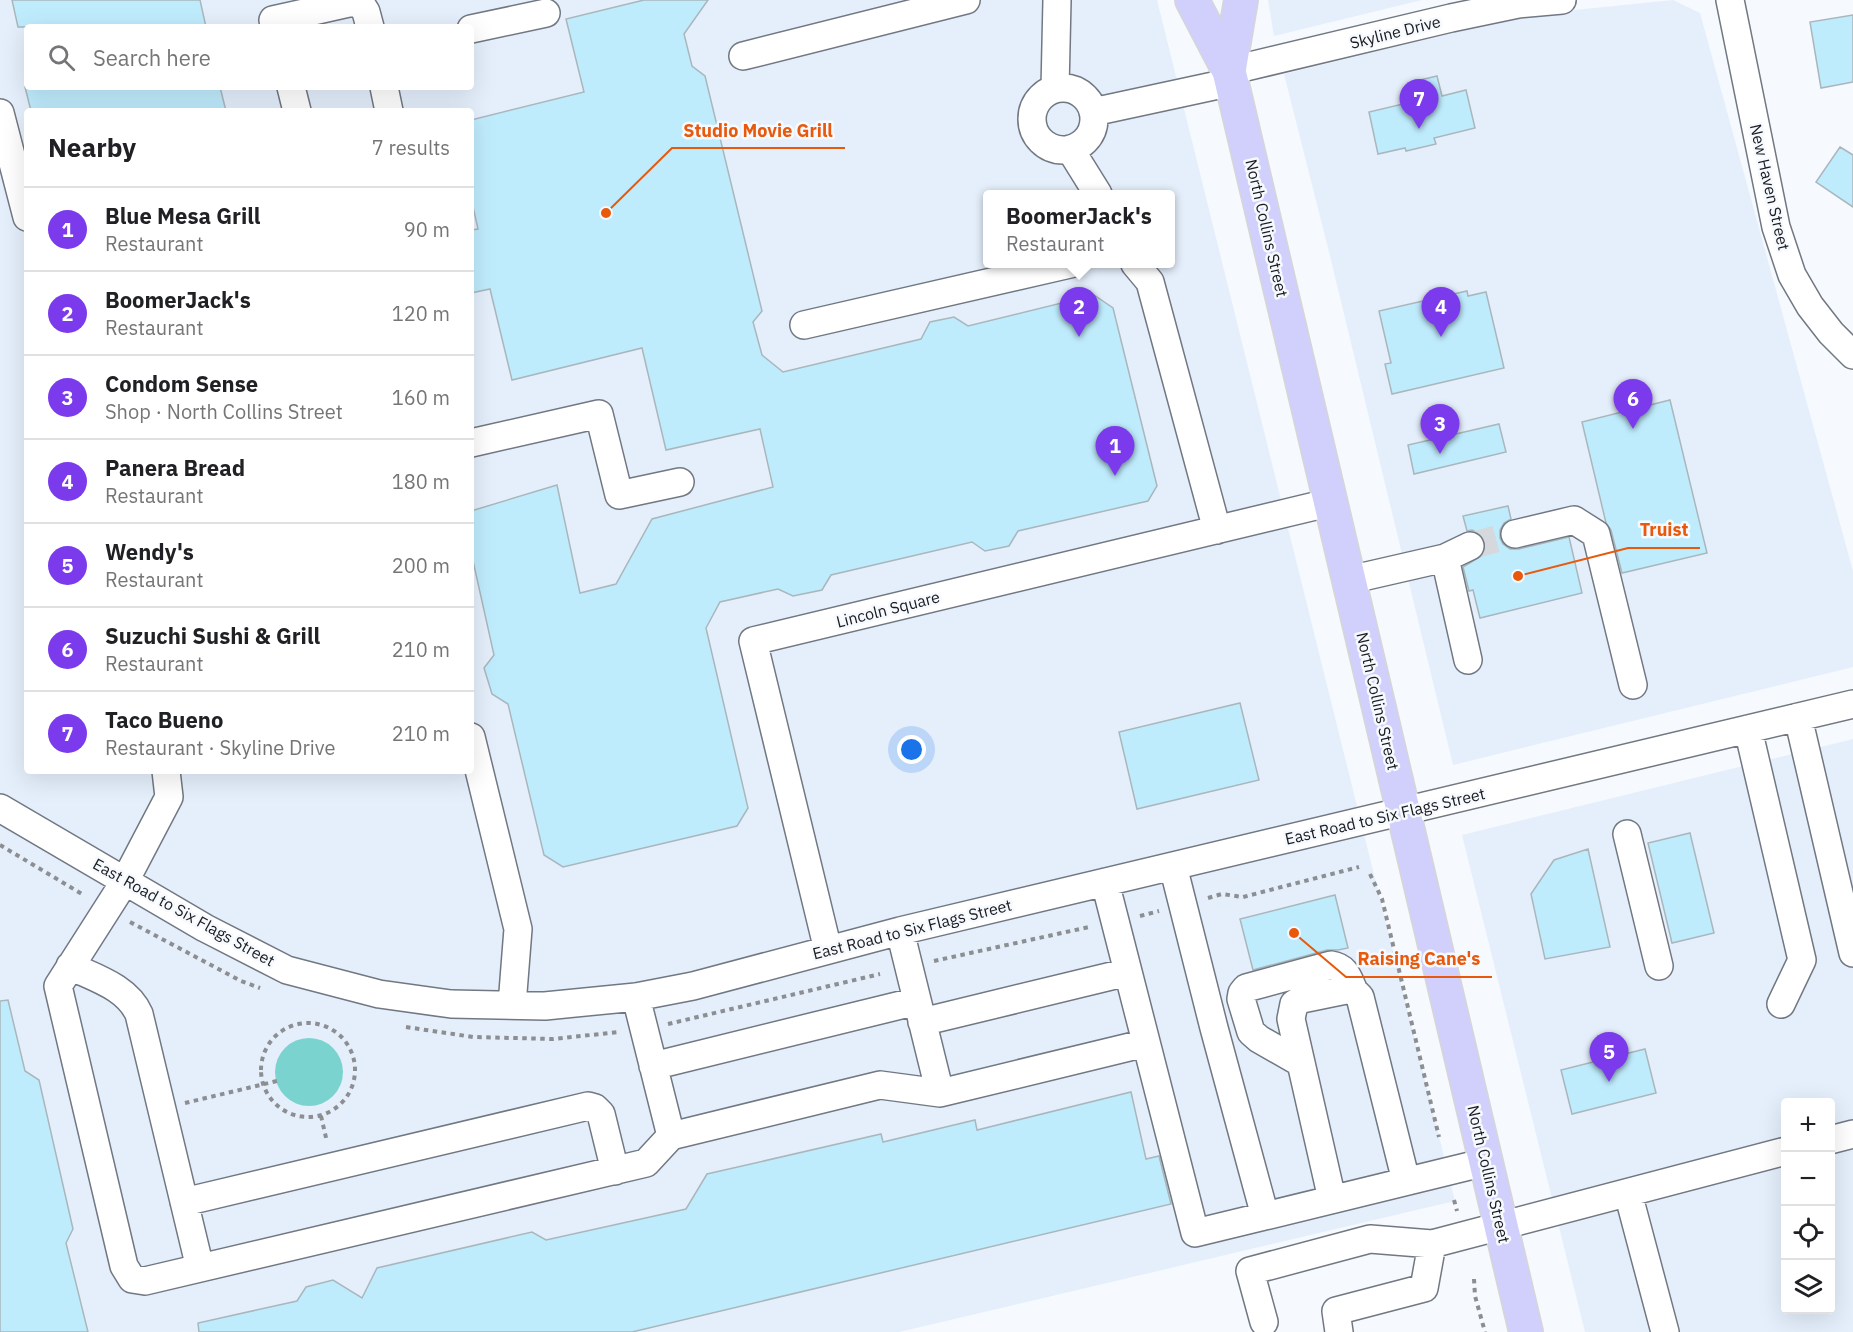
<!DOCTYPE html>
<meta charset="utf-8">
<style>
:root{--surface:#fff;--page:#f2f2f2;--text:#202124;--muted:#757577;--line:#e0e0e0;--accent:#7c3aed}
body{margin:0;font-family:"IBM Plex Sans",sans-serif;background:var(--page);color:var(--text)}
.controls{position:absolute;right:18px;bottom:18px;display:grid;overflow:hidden;border-radius:6px;box-shadow:0 6px 24px #0002}
.controls button{width:54px;height:54px;display:grid;place-items:center;padding:0;border:0;border-bottom:2px solid var(--line);background:var(--surface);color:var(--text);font:30px sans-serif}
.you{position:absolute;left:912px;top:750px;width:21px;height:21px;margin:-15px;border:4px solid #fff;border-radius:50%;background:#1a73e8;box-shadow:0 0 0 9px #1a73e833}
.badge{display:grid;place-items:center;width:39px;height:39px;border-radius:50%;background:var(--accent);color:#fff;font-size:20px;font-weight:700}
.pin{position:absolute;translate:-50% -50px;filter:drop-shadow(0 2px 3px #0008)}
.pin::after{content:'';position:absolute;top:32px;width:21px;height:18px;background:inherit;clip-path:polygon(0 0,100% 0,50% 100%)}
.popup{position:absolute;left:983px;top:190px;width:192px;height:78px;box-sizing:border-box;display:grid;place-content:center;border-radius:6px;background:var(--surface);filter:drop-shadow(0 2px 4px #0005);font-size:20px;white-space:nowrap;color:var(--muted)}
.popup b{font-size:22px;color:var(--text)}
.popup::after{content:'';position:absolute;left:50%;top:100%;margin-left:-12px;border:12px solid transparent;border-top-color:var(--surface)}
.list{margin:0;padding:0;list-style:none}
h2{display:flex;justify-content:space-between;align-items:center;height:78px;margin:0;padding:0 24px;font-size:26px}
h2 small{font-size:20px;font-weight:400;color:var(--muted)}
.list li{display:grid;grid-template-columns:39px 1fr auto;gap:18px;align-items:center;box-sizing:border-box;height:84px;padding:0 24px;border-top:2px solid var(--line)}
.list b{display:block;font-size:22px;white-space:nowrap}
.list p{margin:0;font-size:20px;white-space:nowrap;color:var(--muted)}
.list em{font-size:20px;font-style:normal;color:var(--muted)}
.icon{flex:none;width:33px;height:33px;fill:none;stroke:currentColor;stroke-width:2;stroke-linecap:round;stroke-linejoin:round}
.map{position:relative;flex:none;width:1853px;height:1332px;overflow:hidden}
.search{position:absolute;background:var(--surface);box-shadow:0 6px 24px #0002;left:24px;top:24px;width:450px;height:66px;display:flex;align-items:center;gap:15px;box-sizing:border-box;padding:0 21px;border-radius:6px;color:var(--muted);font-size:22px}
.panel{position:absolute;background:var(--surface);box-shadow:0 6px 24px #0002;left:24px;top:108px;width:450px;height:666px;border-radius:6px}
.map>svg:first-child{display:block}
.built{fill:#e5effc;fill-rule:evenodd}
.water{fill:#7ad3cf}
.building{fill:#bfecfd;stroke:#a9b7bc;stroke-width:1.5}
.lines{fill:none;stroke-linecap:round;stroke-linejoin:round}
.minor-tunnel{stroke:#d5d8dc;stroke-width:27;stroke-dasharray:27 14;stroke-linecap:butt}
.minor-casing{stroke:#717882;stroke-width:30}
.major-casing{stroke:#d6d6d7;stroke-width:36}
.path{stroke:#8c8e92;stroke-width:4;stroke-dasharray:4.5 4.5;stroke-linecap:butt}
.minor{stroke:#fff;stroke-width:27}
.major{stroke:#d1cffc;stroke-width:33}
.labels{text-anchor:middle;stroke-width:5;stroke-linejoin:round;paint-order:stroke}
.street-label{font-size:16px;fill:#191b1f;stroke:#f6f9fd}
.leader{fill:none;stroke:#e8590c;stroke-width:2}
.callout-dot{fill:#e8590c;stroke:#f6f9fd;stroke-width:2}
.callout-label{font-size:18px;text-anchor:middle;font-weight:bold;fill:#e8590c;stroke:#f6f9fd;stroke-width:5;stroke-linejoin:round;paint-order:stroke}
</style>
<div class="map">
<svg width="1853" height="1332" viewBox="0 0 1853 1332">
<rect width="100%" height="100%" fill="#f6f9fd"/>
<path class="built" d="M0,0H1157L1455,1201L899,1332H0ZM27,27H471V87H27ZM27,111H471V771H27ZM988,194H1170V264H988Z
M1268,0H1422L1274,36Z
M1673,0L1700,13L1853,571V667L1453,765L1330,256L1284,74L1525,15Z
M1853,739V1332H1585L1462,835ZM1786,1102H1830V1310H1786Z"/>
<path class="water" d="M275 1072a34 34 0 1 1 68 0a34 34 0 1 1-68 0Z"/>
<path class="building" d="M12,0H200L206,27H18Z
M644,0H708L684,34L692,66L705,76L762,311L753,322L762,355L783,372L921,339L930,322L954,317L968,326L1094,295L1113,308L1157,486L1148,501L1018,531L1009,546L985,551L972,542L831,575L822,590L793,596L778,589L720,602L706,628L748,808L737,826L563,867L544,855L508,704L492,694L484,668L494,655L471,552V511L557,485L580,593L616,584L652,519L773,487L760,429L666,450L642,348L512,380L490,289L471,293V230L478,229L471,198V120L584,92L566,19Z
M1853,15V82L1821,88L1810,22Z
M1437,76L1442,96L1466,90L1475,128L1434,138L1436,144L1406,151L1405,148L1378,154L1369,112L1420,100L1416,81Z
M25,87H220L226,111H31Z
M1840,147L1853,155V207L1816,182Z
M1467,291L1468,296L1486,292L1504,368L1392,394L1385,364L1391,363L1379,311Z
M1670,400L1707,553L1622,573L1611,530L1606,523L1582,422Z
M1499,424L1506,452L1414,474L1408,445Z
M1508,506L1511,519L1504,523L1500,530V538L1503,544L1510,549H1519L1569,537L1582,593L1480,618L1473,590L1469,591L1463,567L1483,555L1486,547L1484,540L1479,533L1472,530L1467,531L1463,516Z
M1240,703L1259,780L1137,809L1119,732Z
M1690,833L1714,933L1672,943L1648,843Z
M1588,849L1610,947L1545,959L1531,894L1554,860Z
M1335,895L1348,948L1338,950H1327L1253,970L1240,919Z
M8,1000L25,1071L39,1080L73,1229L66,1243L88,1332H0V1001Z
M1645,1049L1656,1093L1572,1114L1561,1070Z
M1131,1092L1146,1159L1159,1156L1171,1204L632,1332H199L198,1323L297,1301L306,1287L333,1280L362,1298L377,1268L532,1232L546,1240L686,1209L707,1174L881,1134L883,1142L975,1120L977,1130Z"/>
<g class="lines">
<path class="minor-tunnel" d="M1470,546L1515,534"/>
<defs>
<path id="minor" d="M1730,0L1776,227L1792,275L1810,306L1831,333L1853,355
M273,20L353,2L361,4L366,12L370,27
M471,29L546,13
M743,56L966,0
M1229,71L1451,18L1518,4L1562,0
M291,87L297,111
M384,87L389,111
M1032 119a31 31 0 1 1 62 0a31 31 0 1 1-62 0Z
M1055,89L1057,0
M1093,112L1232,82
M0,113L27,217
M1070,149L1098,194
M1135,264L1150,282L1217,530
M804,325L1070,264
M471,443L599,414L619,495L680,482
M1515,534L1574,520L1596,534L1633,685
M1445,558L1470,546
M1349,580L1445,558L1468,660
M1798,717L1853,953
M1748,729L1802,960L1781,1004
M471,737L518,929L512,1005
M166,771L169,797L125,881L58,986L124,1266L132,1279L145,1281L646,1163L671,1136L880,1085L940,1093L1146,1043
M0,808L205,928L287,970L379,994L451,1004L545,1006L636,997L693,986L900,931L1853,704
M1627,834L1659,966
M1173,866L1214,1028L1265,1216L1486,1162
M1105,882L1195,1233L1265,1216
M900,931L940,1093
M828,950L753,641L1332,502
M70,966C95,978 127,987 139,1014L200,1268
M636,997L671,1136
M922,1022L1128,972
M1301,1063L1259,1039L1251,1032L1241,999L1242,993L1246,988L1331,965C1346,967 1348,978 1354,991
M653,1066L917,1001
M1830,1140L1853,1134
M1628,1193L1665,1332
M1332,1199L1291,1019L1294,1004L1302,999L1346,990L1354,991L1360,997L1406,1181
M184,1202L588,1106L595,1108L601,1114L615,1171
M1264,1322L1250,1271L1370,1239L1432,1244
M1339,1332L1336,1311L1424,1288L1432,1244L1786,1151"/>
<path id="major" d="M1192,0L1229,71L1526,1332
M1229,71L1241,0"/>
</defs>
<use href="#minor" class="minor-casing"/>
<use href="#major" class="major-casing"/>
<path class="path" d="M0,845L82,894
M1370,874L1382,899L1439,1137
M1208,898L1222,894L1243,897L1359,867
M1140,916L1159,911
M130,922L241,981L260,988
M934,961L1089,927
M261 1070a47 47 0 1 1 94 0a47 47 0 1 1-94 0Z
M668,1024L880,974
M406,1027L473,1037L553,1039L619,1032
M185,1103L277,1081
M321,1116L327,1142
M1454,1200L1457,1211
M1474,1279L1475,1296L1485,1332"/>
<use href="#minor" class="minor"/>
<use href="#major" class="major"/>
</g>
<g class="labels">
<g class="street-label">
<text transform="translate(1395 32) rotate(-14)" y="6">Skyline Drive</text>
<text transform="translate(1770 187) rotate(77)" y="6">New Haven Street</text>
<text transform="translate(1267 228) rotate(77)" y="6">North Collins Street</text>
<text transform="translate(888 609) rotate(-14)" y="6">Lincoln Square</text>
<text transform="translate(1378 701) rotate(77)" y="6">North Collins Street</text>
<text transform="translate(1385 816) rotate(-13)" y="6">East Road to Six Flags Street</text>
<text transform="translate(184 912) rotate(29)" y="6">East Road to Six Flags Street</text>
<text transform="translate(912 929) rotate(-14)" y="6">East Road to Six Flags Street</text>
<text transform="translate(1489 1174) rotate(77)" y="6">North Collins Street</text>
</g>
</g>
<path class="leader" d="M606 213L672 148H845M1518 576L1628 548H1700M1294 933L1346 977H1492"/>
<g class="callout-dot">
<circle cx="606" cy="213" r="6"/>
<circle cx="1518" cy="576" r="6"/>
<circle cx="1294" cy="933" r="6"/>
</g>
<g class="callout-label">
<text x="758" y="137">Studio Movie Grill</text>
<text x="1664" y="536">Truist</text>
<text x="1419" y="965">Raising Cane's</text>
</g>
</svg>
<div class="controls">
<button>+</button>
<button>−</button>
<button><svg class="icon" aria-label="locate" viewBox="0 0 24 24"><circle cx="12" cy="12" r="6"/><path d="M12 2v4M12 18v4M2 12h4M18 12h4"/></svg></button>
<button><svg class="icon" aria-label="layers" viewBox="0 0 24 24"><path d="M12 4l9 5-9 5-9-5zM3 14l9 5 9-5"/></svg></button>
</div>
<div class="you"></div>
<div class="pin badge" style="left:1115px;top:476px">1</div>
<div class="pin badge" style="left:1079px;top:337px">2</div>
<div class="popup"><b>BoomerJack's</b>Restaurant</div>
<div class="pin badge" style="left:1440px;top:454px">3</div>
<div class="pin badge" style="left:1441px;top:337px">4</div>
<div class="pin badge" style="left:1609px;top:1082px">5</div>
<div class="pin badge" style="left:1633px;top:429px">6</div>
<div class="pin badge" style="left:1419px;top:129px">7</div>
<div class="search"><svg class="icon" aria-label="search" viewBox="0 0 24 24"><circle cx="10" cy="10" r="6"/><path d="M15 15l6 6"/></svg>Search here</div>
<section class="panel">
<h2>Nearby<small>7 results</small></h2>
<ul class="list">
<li><span class="badge">1</span><div><b>Blue Mesa Grill</b><p>Restaurant</p></div><em>90 m</em></li>
<li><span class="badge">2</span><div><b>BoomerJack's</b><p>Restaurant</p></div><em>120 m</em></li>
<li><span class="badge">3</span><div><b>Condom Sense</b><p>Shop · North Collins Street</p></div><em>160 m</em></li>
<li><span class="badge">4</span><div><b>Panera Bread</b><p>Restaurant</p></div><em>180 m</em></li>
<li><span class="badge">5</span><div><b>Wendy's</b><p>Restaurant</p></div><em>200 m</em></li>
<li><span class="badge">6</span><div><b>Suzuchi Sushi &amp; Grill</b><p>Restaurant</p></div><em>210 m</em></li>
<li><span class="badge">7</span><div><b>Taco Bueno</b><p>Restaurant · Skyline Drive</p></div><em>210 m</em></li>
</ul>
</section>
</div>
